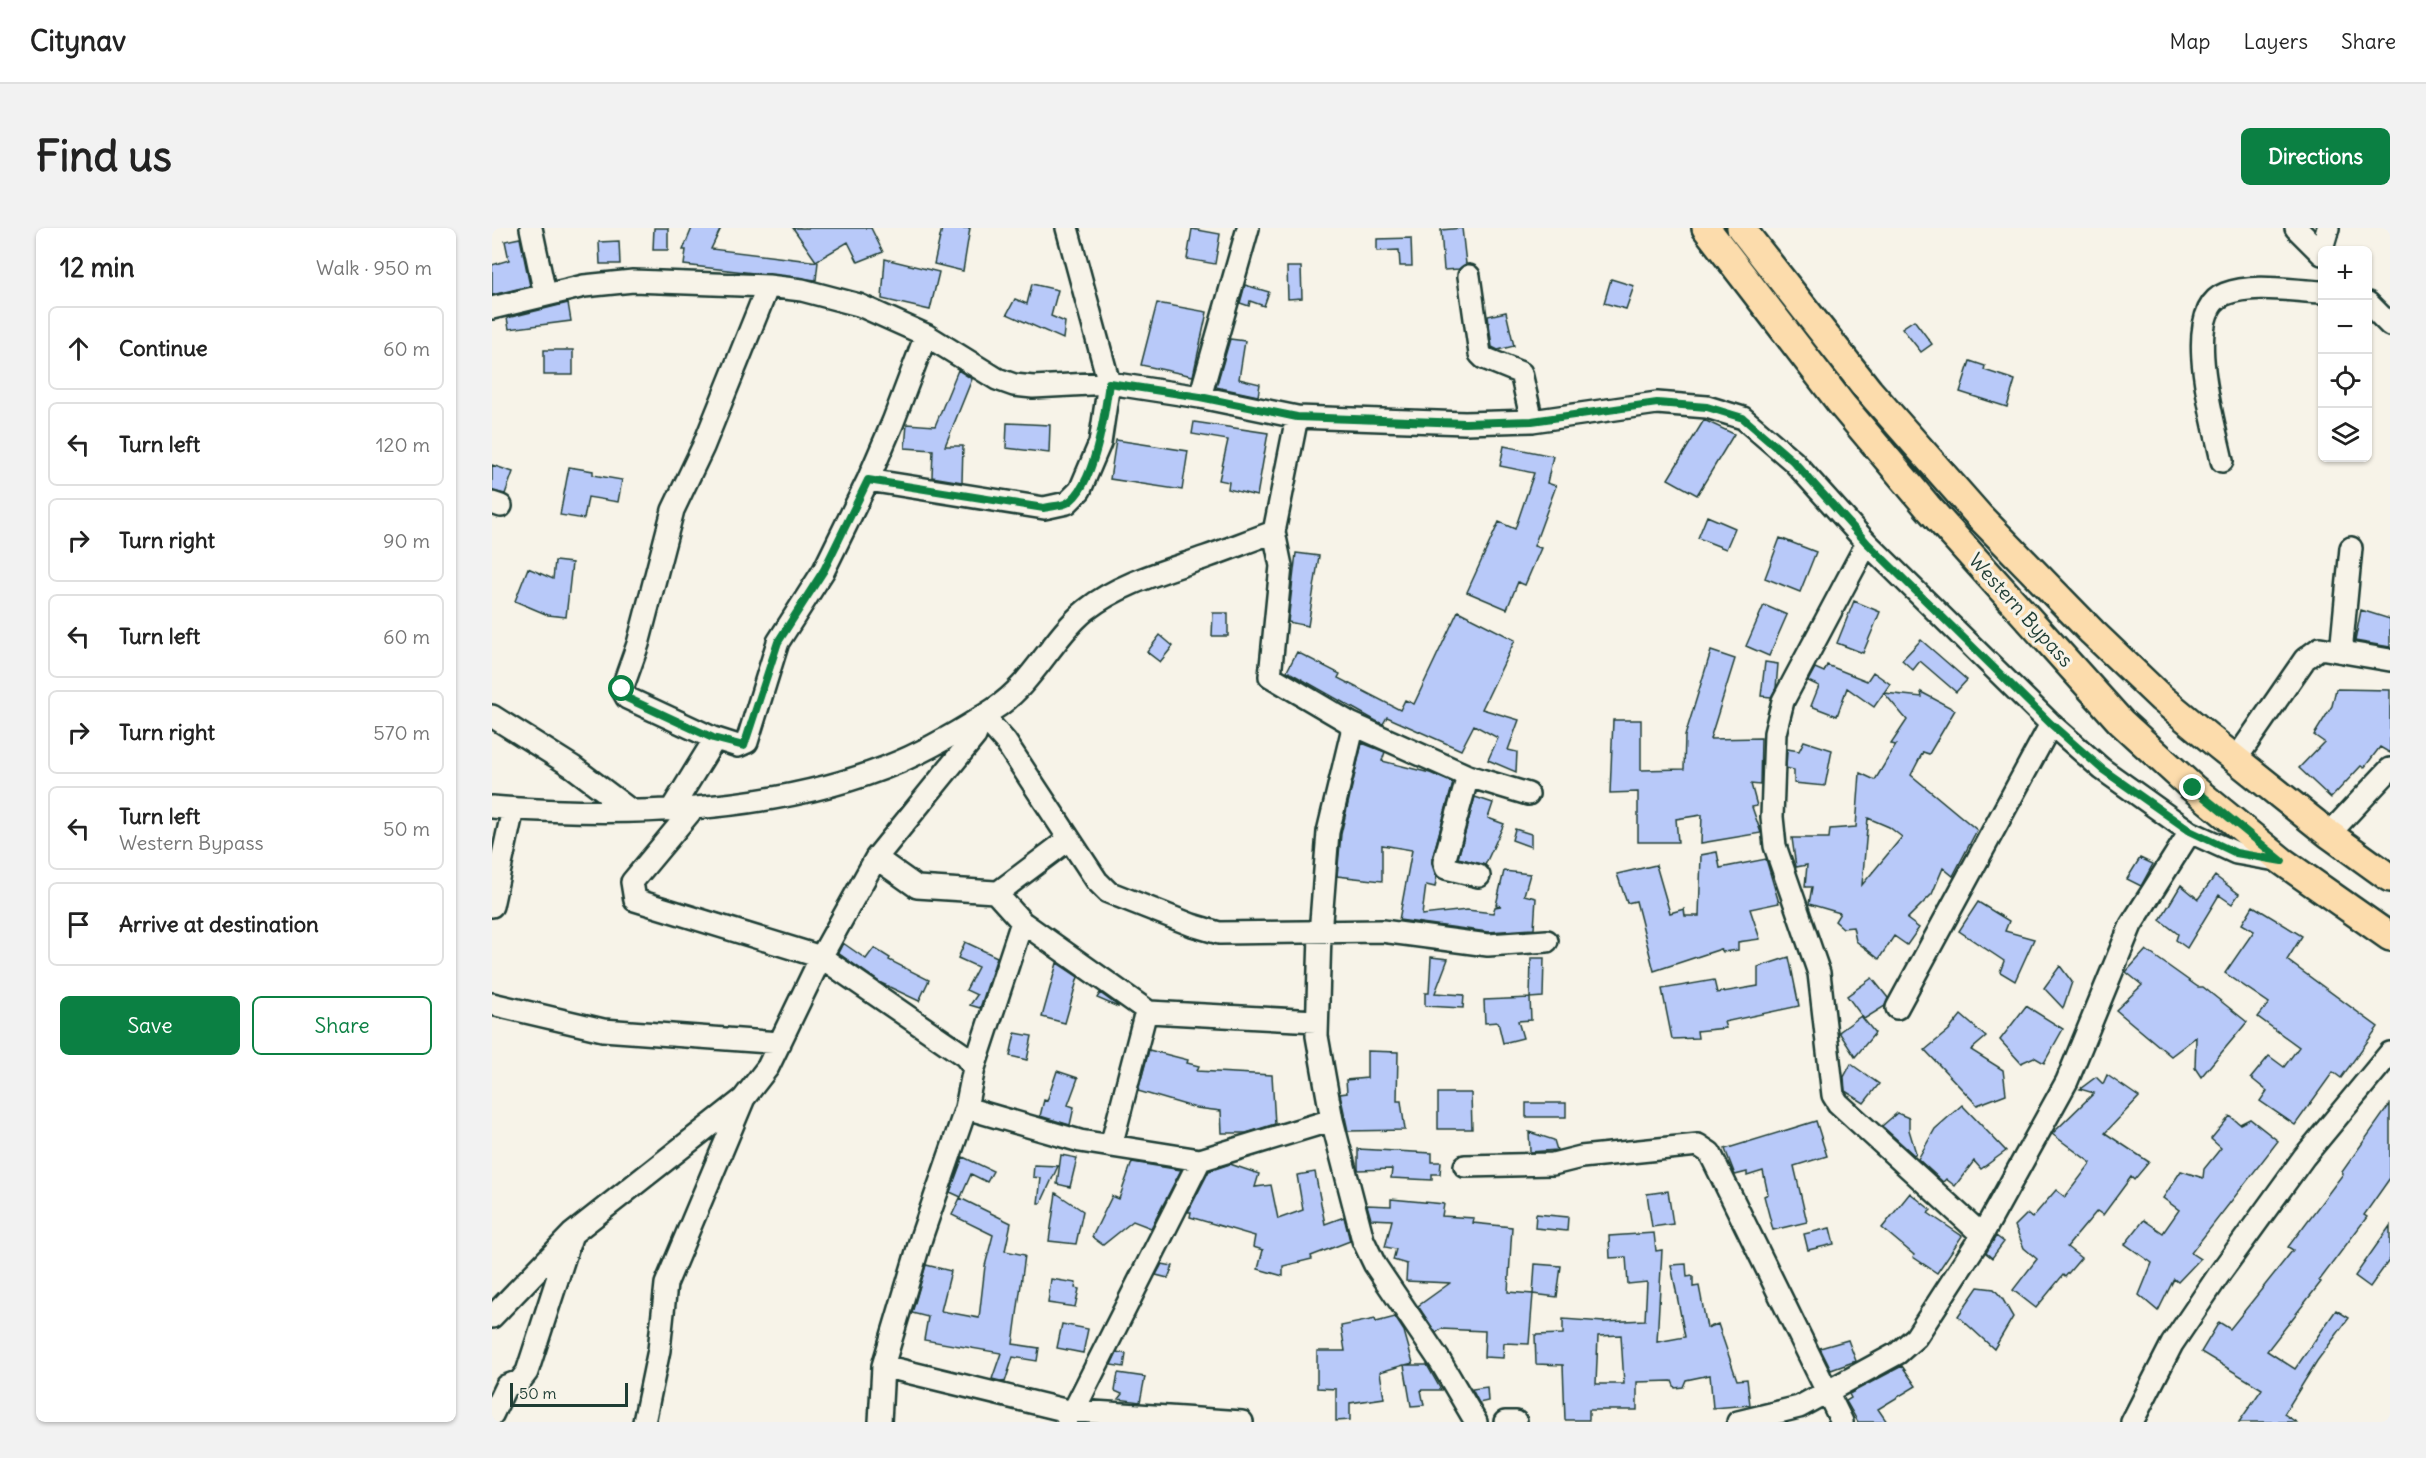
<!DOCTYPE html>
<meta charset="utf-8">
<style>
:root{--surface:#fff;--page:#f2f2f2;--text:#222;--muted:#767676;--line:#e0e0e0;--accent:#0b8043}
body{margin:0;font-family:Delius,sans-serif;background:var(--page);color:var(--text)}
.controls{position:absolute;right:18px;top:18px;display:grid;overflow:hidden;border-radius:9px;box-shadow:0 2px 4px #0004}
.controls button{width:54px;height:54px;display:grid;place-items:center;padding:0;border:0;border-bottom:2px solid var(--line);background:var(--surface);color:var(--text);font:30px sans-serif}
.scale{position:absolute;left:18px;bottom:15px;width:118px;box-sizing:border-box;padding-left:6px;border:3px solid #1f3d34;border-top:0;font-size:16px;line-height:21px;white-space:nowrap;color:#1f3d34;-webkit-text-stroke:4px #f7f3e8;paint-order:stroke}
.stop{position:absolute;width:18px;height:18px;margin:-14px;border:4px solid #0b8043;border-radius:50%;background:#fff}
.stop.end{background:#0b8043;border-color:#fff;box-shadow:0 2px 6px #0008}
.list{margin:0;padding:0;list-style:none}
h2{display:flex;justify-content:space-between;align-items:center;height:78px;margin:0;padding:0 24px;font-size:26px}
h2 small{font-size:20px;font-weight:400;color:var(--muted)}
.list li{display:grid;grid-template-columns:39px 1fr auto;gap:18px;align-items:center;box-sizing:border-box;height:84px;margin:0 12px 12px;padding:0 12px;border:2px solid var(--line);border-radius:9px}
.list b{display:block;font-size:22px;white-space:nowrap}
.list p{margin:0;font-size:20px;white-space:nowrap;color:var(--muted)}
.list em{font-size:20px;font-style:normal;color:var(--muted)}
.actions{display:flex;gap:12px;padding:18px 24px}
.actions a{flex:1;padding:14px 0;border:2px solid var(--accent);border-radius:9px;text-align:center;font-size:21px;color:var(--accent)}
.actions .main{background:var(--accent);color:#fff}
.icon{flex:none;width:33px;height:33px;fill:none;stroke:currentColor;stroke-width:2;stroke-linecap:round;stroke-linejoin:round}
.map{position:relative;flex:none;width:1898px;height:1194px;overflow:hidden;border-radius:9px}
header{display:flex;align-items:center;gap:36px;box-sizing:border-box;height:84px;padding:0 30px;background:var(--surface);border-bottom:2px solid var(--line)}
header strong{font-size:28px}
nav{display:flex;gap:33px;margin-inline-start:auto;font-size:21px}
.intro{display:flex;align-items:center;justify-content:space-between;box-sizing:border-box;height:144px;padding:0 36px}
h1{margin:0;font-size:42px}
.button{padding:15px 27px;border-radius:9px;background:var(--accent);color:#fff;font-size:21px;font-weight:700}
main{display:flex;gap:36px;padding:0 36px}
aside{flex:1;background:var(--surface);border-radius:9px;box-shadow:0 2px 4px #0004}
.map>svg:first-child{display:block}
.building{fill:#b8c9f9;stroke:#1f3d34;stroke-width:1.5;fill-rule:evenodd}
.lines{fill:none;stroke-linecap:round;stroke-linejoin:round}
.minor-casing{stroke:#1f3d34;stroke-width:26}
.major-casing{stroke:#1f3d34;stroke-width:32}
.minor{stroke:#f7f3e8;stroke-width:21}
.major{stroke:#fcdcac;stroke-width:27}
.route{stroke:#0b8043;stroke-width:8}
.labels{text-anchor:middle;stroke-width:6;stroke-linejoin:round;paint-order:stroke}
.street-label{font-size:20px;fill:#1f3d34;stroke:#f7f3e8}
</style>
<header>
<strong>Citynav</strong>
<nav><a>Map</a><a>Layers</a><a>Share</a></nav>
</header>
<div class="intro"><h1>Find us</h1><a class="button">Directions</a></div>
<main>
<aside>
<h2>12 min<small>Walk · 950 m</small></h2>
<ul class="list">
<li><svg class="icon" aria-label="ahead" viewBox="0 0 24 24"><path d="M12 20V5M6 11l6-6 6 6"/></svg><div><b>Continue</b></div><em>60 m</em></li>
<li><svg class="icon" aria-label="left" viewBox="0 0 24 24"><path d="M17 20v-9H6M10 6l-5 5 5 5"/></svg><div><b>Turn left</b></div><em>120 m</em></li>
<li><svg class="icon" aria-label="right" viewBox="0 0 24 24"><path d="M7 20v-9h11M14 6l5 5-5 5"/></svg><div><b>Turn right</b></div><em>90 m</em></li>
<li><svg class="icon" aria-label="left" viewBox="0 0 24 24"><path d="M17 20v-9H6M10 6l-5 5 5 5"/></svg><div><b>Turn left</b></div><em>60 m</em></li>
<li><svg class="icon" aria-label="right" viewBox="0 0 24 24"><path d="M7 20v-9h11M14 6l5 5-5 5"/></svg><div><b>Turn right</b></div><em>570 m</em></li>
<li><svg class="icon" aria-label="left" viewBox="0 0 24 24"><path d="M17 20v-9H6M10 6l-5 5 5 5"/></svg><div><b>Turn left</b><p>Western Bypass</p></div><em>50 m</em></li>
<li><svg class="icon" aria-label="arrive" viewBox="0 0 24 24"><path d="M6 21V4h12l-3 4 3 4H6"/></svg><div><b>Arrive at destination</b></div></li>
</ul>
<div class="actions"><a class="main">Save</a><a>Share</a></div>
</aside>
<div class="map">
<svg width="1898" height="1194" viewBox="0 0 1898 1194">
<rect width="100%" height="100%" fill="#f7f3e8"/>
<filter id="ink" filterUnits="userSpaceOnUse"><feTurbulence type="fractalNoise" baseFrequency=".0167" numOctaves="2"/><feDisplacementMap in="SourceGraphic" scale="12" xChannelSelector="R" yChannelSelector="G"/><feConvolveMatrix kernelMatrix="1 2 1 2 8 2 1 2 1" color-interpolation-filters="sRGB"/></filter>
<g filter="url(#ink)">
<path class="building" d="M162,0H176V22H161Z
M200,0H229L219,21L326,34L324,52L192,37L194,22H191Z
M301,0H379L391,24L366,34L356,14L324,33Z
M450,0H478L471,43L442,36Z
M970,0L974,36L967,41L952,42L949,2Z
M700,1L728,6L723,36L695,31Z
M28,10L38,58L0,67V37L17,32L13,13Z
M919,10L920,38H908L907,22L885,23V11Z
M127,13L128,36H108L107,14Z
M393,31L447,44L438,82L390,71Z
M795,39H809L810,70L796,71Z
M1119,51L1142,58L1134,81L1112,75Z
M540,56L566,62L559,88L573,94L571,111L515,86L523,71L535,76Z
M753,57L777,64L772,78L758,73L757,78L748,75Z
M76,75L79,93L17,101L15,90Z
M665,75L715,84L701,148L649,137Z
M1014,84L1022,118L1006,122L1000,119L996,88Z
M1422,92L1440,116L1429,124L1410,100Z
M738,111L753,113L747,151L768,156L766,168L724,159Z
M52,122H81V147H52Z
M1478,133L1493,138L1492,142L1523,152L1515,179L1468,164Z
M466,142L480,151L453,218H471L470,254L440,249L441,222L413,220L415,196L443,198Z
M1212,192L1242,206L1205,267L1176,251Z
M702,194L776,205L765,268L736,261L737,254L727,252L736,212L700,206Z
M515,195L558,197L557,225L514,220Z
M624,212L696,223L690,262L618,251Z
M1012,218L1061,228L1055,255L1064,258L1042,318L1049,320L1033,357L1026,354L1015,381L975,364L1007,294L1023,301L1042,245L1008,238Z
M0,237L21,244L13,266L0,263Z
M77,239L101,243V247L130,252L126,274L96,269L92,291L68,287Z
M1215,288L1243,300L1234,321L1206,310Z
M1288,310L1324,324L1308,364L1273,350Z
M804,325L827,328L816,398L796,394Z
M63,333L80,335L74,389L56,387L23,373L36,340L61,351Z
M1362,373L1388,384L1371,425L1345,415Z
M1272,377L1295,387L1277,428L1254,418Z
M1869,382L1898,391V419L1863,413Z
M966,383L1023,412L990,481L1027,492L1016,522L1025,524L1024,544L996,532L1006,510L982,497L969,522L895,489L891,496L884,493L795,443L805,424L848,446L846,450L908,482L913,472L922,476Z
M721,385H736V408H720Z
M668,407L681,418L668,434L655,424Z
M1429,412L1475,452L1464,464L1428,433L1421,442L1410,432Z
M1219,423L1243,431L1218,511L1269,510L1268,557L1259,556L1265,578L1260,579L1269,605L1209,615L1210,587L1184,591L1186,614H1146V564L1118,565L1121,492H1149V542L1192,541L1193,508Z
M1273,434L1286,436L1284,460L1279,469L1269,468Z
M1335,437L1375,453L1381,444L1398,456L1382,479L1355,460L1345,488L1319,478L1327,458L1316,453L1323,440L1332,444Z
M1844,461L1898,462V525L1888,519L1872,540L1869,538L1839,570L1807,540L1832,514L1822,507L1840,478Z
M1429,464L1463,482L1437,526L1431,524L1419,547L1485,602L1461,648L1451,640L1440,666L1415,691L1427,700L1415,717L1402,708L1387,731L1364,713L1361,699L1351,700L1343,693L1348,685L1317,676L1320,659H1313L1315,637L1304,639L1300,610H1337L1338,601L1364,599L1368,545L1383,552L1404,517L1399,516L1415,492L1392,465L1430,469ZM1376,590L1397,599L1410,609L1370,657Z
M1312,513L1340,522L1333,558L1302,555V542L1294,540L1295,521L1307,523Z
M870,515L893,524L890,533L938,545L961,555L940,631L945,648L943,659L934,657L930,687L975,682L1001,685L1003,679L1009,678L1004,677L1012,643L1038,646L1032,667L1044,670L1042,701L996,704L907,692L920,622L890,617V653L845,648L849,606Z
M983,569L1001,575L996,590L1012,596L993,637L966,630Z
M1023,601L1039,606V619L1020,612Z
M1225,624L1228,640L1274,631L1287,675L1258,681L1268,711L1246,714V722L1231,724L1229,721L1162,743L1144,673L1135,675L1125,646L1164,637L1178,685L1192,681L1193,688H1207L1209,627Z
M1648,630L1661,636L1649,658L1635,651Z
M1723,648L1747,666L1740,676L1727,667L1695,720L1684,712L1686,706L1668,692L1689,657L1706,671Z
M1486,674L1517,693L1513,703L1542,711L1523,753L1508,744L1512,733L1467,703Z
M1761,678L1810,708L1795,732L1886,799L1849,850L1841,844L1803,897L1768,873L1775,863L1759,850L1777,828L1792,839L1807,819L1766,789L1777,775L1733,745L1762,703L1750,696Z
M473,714L505,729L488,780L478,777L485,767L474,762L486,739L466,730Z
M351,715L374,731L382,720L398,730L397,732L437,752L427,773L389,755L346,725Z
M1654,722L1706,759H1711L1755,794L1709,849L1703,840L1704,809L1679,828L1624,782L1650,757L1634,744Z
M939,729L956,731L943,765L972,767L971,780L933,778V765H937Z
M1297,729L1307,778L1232,794L1234,800L1205,803L1206,810L1180,811L1170,761L1222,752L1225,765L1266,758V739Z
M1039,730H1052L1051,769L1038,770Z
M565,735L586,749L573,795L550,789Z
M1568,738L1580,754L1571,780L1552,760Z
M1380,750L1396,770L1393,778L1372,791L1355,768Z
M608,765L626,778V779L605,770Z
M1038,770L1039,792L1026,793L1031,810L1011,815L1006,794L993,795L992,772Z
M1534,778L1571,801L1552,835L1542,829L1529,835L1508,812Z
M1469,787L1494,809L1479,822L1511,842L1514,866L1485,877L1433,822L1457,802Z
M1369,788L1383,805L1363,829L1347,804Z
M523,805L540,808L535,832L518,828Z
M657,822L696,832L695,835L707,838L705,843L780,847L783,896L754,905H730L729,883L704,880L646,863Z
M875,823L906,824L905,873H909L913,902L856,903L848,866L855,865L854,852L875,850Z
M1359,836L1387,856L1372,875L1353,863L1352,849Z
M565,843L586,850L576,877L582,879L578,897L548,888L552,872L555,873Z
M1615,847L1647,869L1613,905L1657,934L1642,952L1639,949L1611,987L1605,983L1575,1019L1589,1030L1573,1049L1571,1047L1544,1080L1521,1062L1545,1031L1532,1020L1523,998L1535,986L1540,990L1564,962L1573,969L1599,935L1560,906L1602,865L1588,861L1604,849L1611,856Z
M946,865H979L980,901H946Z
M1034,875H1074V889H1034Z
M1898,876V950L1872,987L1875,989L1827,1053L1829,1054L1775,1123L1803,1141L1844,1082L1857,1090L1825,1133L1792,1186L1804,1194H1747L1770,1161L1709,1124L1727,1094L1738,1101L1801,1022L1796,1019L1851,946L1850,944Z
M1470,877L1514,923L1489,941L1482,933L1463,958L1454,951L1451,954L1426,931L1443,901Z
M1405,885L1417,890V902L1424,925L1422,927L1390,898Z
M1738,888L1748,896L1758,891L1786,913L1699,1025L1708,1031L1686,1054L1682,1051L1666,1083L1647,1067L1660,1035L1633,1016L1652,992L1671,1005L1687,982L1671,970L1689,943L1711,950L1712,941L1729,920L1719,911Z
M1324,893L1335,928L1302,938L1315,994L1281,1002L1272,968L1276,966L1271,943L1255,948V944L1243,947L1233,921Z
M1037,904L1062,912L1065,922L1038,924Z
M866,921L940,925V934H949L948,946H940V952L899,950L900,941L866,942Z
M569,927L585,930L578,959L565,956Z
M471,929L501,943L495,954L479,946L469,969L458,964Z
M640,934L689,942L659,1000L641,993L611,1017L600,1009L620,968L627,971Z
M738,936L767,946L763,959L779,957L786,991L811,982L805,947L823,944L833,996L852,989L858,1013L819,1028L820,1031L791,1038V1048L766,1041L771,1022L761,1019L763,1008L698,989L699,984H696L717,943Z
M542,937L566,938L549,975H546L549,950L541,949Z
M1176,963L1181,996L1160,999L1155,966Z
M564,965L591,983L584,1016L557,1013Z
M1418,965L1439,982L1436,985L1470,1008L1445,1045L1421,1029L1422,1027L1390,1000Z
M468,970L519,995L513,1023L533,1027L521,1116L547,1120L545,1133L521,1129L513,1154L500,1151L509,1125L432,1112L436,1089L420,1085L434,1037L459,1043L449,1083L487,1090L493,1038L501,1007L460,987Z
M899,971L952,976L950,988L982,990L981,995L1020,999L1016,1064L1041,1066L1037,1116L1012,1115L1011,1130L992,1129L993,1103L949,1101L944,1105L926,1078L958,1055L914,1053L915,1036L901,1032L904,1021L893,1019L900,992L879,991L875,977L899,978Z
M1044,986L1076,989L1075,1003L1043,1000Z
M1898,998V1031L1878,1059L1863,1048Z
M1338,1000L1342,1016L1316,1022L1312,1006Z
M1162,1005L1164,1023L1170,1022L1165,1114L1193,1109L1179,1037L1194,1036L1195,1049L1201,1048V1059L1207,1058L1215,1100L1226,1096L1245,1152L1255,1151L1258,1177L1221,1180L1218,1147L1194,1152L1191,1159L1183,1160L1180,1153L1145,1154V1182H1097V1192H1073L1071,1137L1044,1136L1043,1107L1071,1106V1091L1112,1094L1153,1092L1155,1054L1136,1056L1134,1029L1118,1030L1117,1008ZM1129,1107L1132,1156H1104L1106,1108Z
M1504,1008L1512,1014L1500,1030L1494,1025Z
M670,1036L681,1038L676,1050L664,1047Z
M1043,1036L1069,1038L1065,1069L1041,1066Z
M559,1051L584,1055L583,1060L587,1061L583,1079L556,1075Z
M1486,1059L1502,1061L1510,1070L1521,1089L1502,1121L1466,1088Z
M903,1089L912,1103L921,1135L913,1137H935L949,1162H929L932,1177L919,1178L912,1137L888,1144L892,1170L858,1175V1192L844,1193V1161L825,1160V1123H853L849,1098L883,1091L884,1094Z
M570,1096L596,1101L591,1125L565,1120Z
M1356,1112L1364,1133L1339,1142L1328,1120Z
M625,1124L634,1126L632,1139L619,1137Z
M1410,1138L1424,1158L1386,1181L1395,1194H1366L1354,1173L1359,1170L1357,1166Z
M626,1145L653,1149L648,1174L626,1171L630,1166L623,1163Z
M995,1159L996,1173L987,1175L980,1161Z"/>
<g class="lines">
<defs>
<path id="minor" d="M39,0L53,66
M1804,0L1830,26
M1829,24L1836,0
M977,48L988,126L992,130L1029,145L1040,193
M276,58L211,219L181,282L146,416L130,461L135,470L221,510L246,518L255,514L286,414L332,342L376,252L401,194L434,107
M1876,75L1898,97
M0,80L92,58L141,53L276,58L310,62L367,77L434,107L505,151L522,157L541,159L617,155L708,169L805,189L973,195L1040,193L1165,175L1215,179L1251,190L1301,233L1375,315L1559,496L1610,541L1698,604L1744,625L1790,633
M708,169L756,0
M1730,233C1723,198 1688,83 1733,66C1761,55 1801,63 1830,64
M376,252L552,280L575,275L588,262L608,215L617,155L575,0
M0,275L9,278
M782,304L789,338L778,448L858,495L860,504L836,604L828,706L825,808L840,892L871,1012L883,1037L948,1133L984,1194
M1375,315L1291,473L1283,505L1280,589L1283,618L1327,745L1341,867L1346,875L1490,1007
M1852,423L1850,414L1859,320
M0,488L81,539L138,582
M858,495L976,548L1036,566
M1744,531L1813,431L1828,420L1898,432
M976,548L952,634L954,640L987,648
M0,579C131,589 284,586 407,534C439,520 473,500 502,481C540,457 560,410 594,382C628,355 674,343 714,329C737,321 759,312 782,304L805,189
M179,582L221,514V510
M200,582L140,654L143,672L329,729L473,828L482,840
M1837,606L1898,541
M384,630L425,659L503,664L508,663L577,611
M503,664L530,694L657,784L824,793
M0,678L21,581
M0,776L111,802L288,815
M1405,780L1559,496
M474,880L588,913L708,932L840,892
M619,918L653,787L657,784
M973,938L1061,936L1089,929L1206,917L1218,925L1350,1194
M0,1089L80,1006L250,872
M391,1138L572,1182L750,1194
M0,1187L14,1158L28,1153L35,1144L79,1009
M575,1190L585,1176L708,932
M152,1194L167,1122L174,1056L252,870L276,839L329,729L384,630L483,508L491,488L513,513L605,653L616,664L700,697L727,705L890,703L996,717L1055,713
M388,1194L391,1138L430,1007L474,880L482,840L530,694
M1013,1194H1024
M1246,1194L1307,1179L1406,1125L1424,1109L1490,1007L1575,853L1639,697L1698,604
M1640,1194L1680,1116L1728,1045L1812,929L1898,825"/>
<path id="major" d="M1214,0L1350,177L1435,278L1629,494L1701,560L1790,633L1898,709
M1249,0L1377,163L1488,289L1600,404L1669,470L1727,518L1837,606L1898,650"/>
</defs>
<use href="#minor" class="minor-casing"/>
<use href="#major" class="major-casing"/>
<use href="#minor" class="minor"/>
<use href="#major" class="major"/>
</g>
</g>
<g class="lines" filter="url(#ink)">
<path class="route" d="M130,461L135,470L221,510L252,518L286,414L332,342L376,252L552,280C559,278 569,278 575,275C603,259 613,184 617,155L708,169L805,189L973,195L1040,193L1165,175L1215,179L1251,190L1301,233L1375,315L1559,496L1610,541L1698,603L1744,625L1790,633L1701,560"/>
</g>
<g class="labels">
<g class="street-label">
<text transform="translate(1529 382) rotate(48)" y="7">Western Bypass</text>
</g>
</g>
</svg>
<div class="controls">
<button>+</button>
<button>−</button>
<button><svg class="icon" aria-label="locate" viewBox="0 0 24 24"><circle cx="12" cy="12" r="6"/><path d="M12 2v4M12 18v4M2 12h4M18 12h4"/></svg></button>
<button><svg class="icon" aria-label="layers" viewBox="0 0 24 24"><path d="M12 4l9 5-9 5-9-5zM3 14l9 5 9-5"/></svg></button>
</div>
<div class="scale">50 m</div>
<div class="stop" style="left:130px;top:461px"></div>
<div class="stop end" style="left:1701px;top:560px"></div>
</div>
</main>
